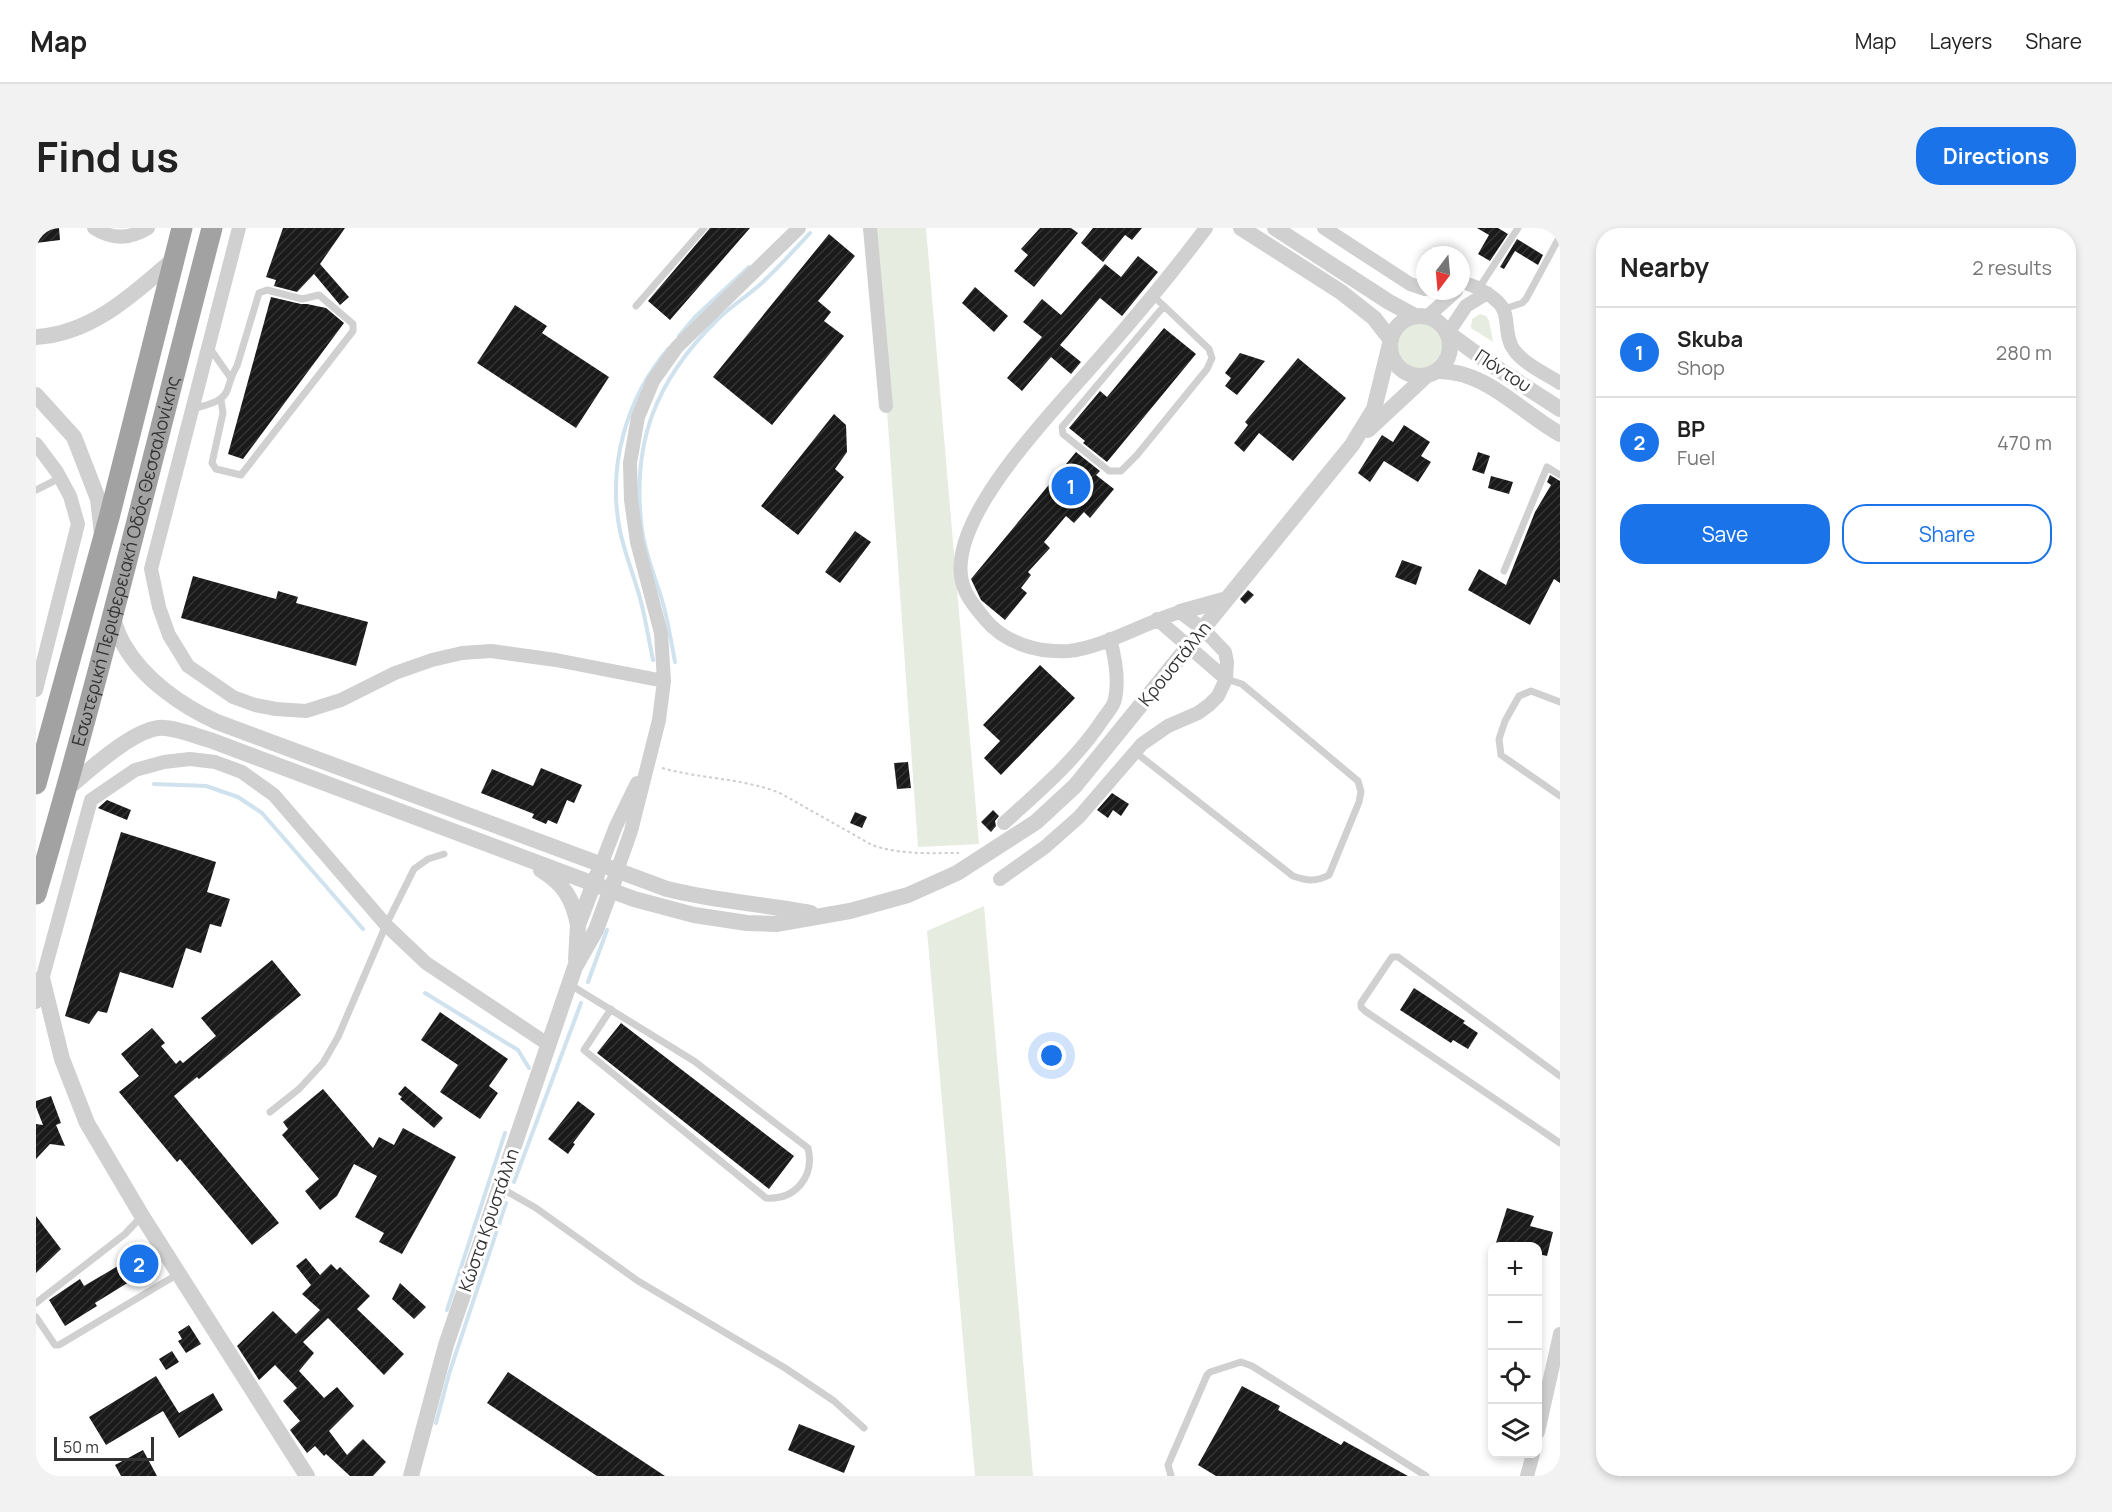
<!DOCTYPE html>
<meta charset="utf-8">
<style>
:root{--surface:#fff;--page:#f2f2f2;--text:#222;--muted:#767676;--line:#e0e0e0;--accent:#1a73e8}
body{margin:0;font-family:Manrope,sans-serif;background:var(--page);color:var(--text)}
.controls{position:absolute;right:18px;bottom:18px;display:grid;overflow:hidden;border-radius:12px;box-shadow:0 3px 9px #0003}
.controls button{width:54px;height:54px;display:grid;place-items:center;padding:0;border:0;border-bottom:2px solid var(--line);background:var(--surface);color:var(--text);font:30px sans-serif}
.compass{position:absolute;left:1380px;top:18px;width:54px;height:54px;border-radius:50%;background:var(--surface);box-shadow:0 3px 9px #0003;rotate:196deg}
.scale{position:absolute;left:18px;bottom:15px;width:100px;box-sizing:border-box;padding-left:6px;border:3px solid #333;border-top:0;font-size:16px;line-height:21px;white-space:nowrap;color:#333;-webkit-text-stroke:4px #fff;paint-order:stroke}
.you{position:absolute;left:1016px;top:828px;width:21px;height:21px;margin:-15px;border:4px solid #fff;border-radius:50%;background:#1a73e8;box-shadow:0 0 0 9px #1a73e833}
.badge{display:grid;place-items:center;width:39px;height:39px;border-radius:50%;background:var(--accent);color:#fff;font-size:20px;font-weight:700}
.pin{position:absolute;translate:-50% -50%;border:3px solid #fff;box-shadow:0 2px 6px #0006}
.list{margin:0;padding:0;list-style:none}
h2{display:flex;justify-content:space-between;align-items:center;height:78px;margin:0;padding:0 24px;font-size:26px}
h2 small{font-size:20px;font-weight:400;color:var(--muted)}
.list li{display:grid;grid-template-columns:39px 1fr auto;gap:18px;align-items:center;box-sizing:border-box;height:90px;padding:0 24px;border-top:2px solid var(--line)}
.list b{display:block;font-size:22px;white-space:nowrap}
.list p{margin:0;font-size:20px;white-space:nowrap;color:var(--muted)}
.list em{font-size:20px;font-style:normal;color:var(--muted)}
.actions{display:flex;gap:12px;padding:18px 24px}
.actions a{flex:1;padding:14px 0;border:2px solid var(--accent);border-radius:24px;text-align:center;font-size:21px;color:var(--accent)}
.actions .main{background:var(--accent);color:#fff}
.icon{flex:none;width:33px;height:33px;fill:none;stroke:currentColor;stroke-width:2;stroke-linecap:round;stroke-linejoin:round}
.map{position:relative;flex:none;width:1524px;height:1248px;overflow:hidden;border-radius:24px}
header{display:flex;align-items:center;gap:36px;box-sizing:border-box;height:84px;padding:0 30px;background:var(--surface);border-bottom:2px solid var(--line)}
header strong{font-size:28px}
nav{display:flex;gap:33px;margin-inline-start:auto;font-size:21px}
.intro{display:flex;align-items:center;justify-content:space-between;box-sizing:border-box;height:144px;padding:0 36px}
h1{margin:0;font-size:42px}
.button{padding:15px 27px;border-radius:24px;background:var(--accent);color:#fff;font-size:21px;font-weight:700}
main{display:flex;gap:36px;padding:0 36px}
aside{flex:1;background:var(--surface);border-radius:24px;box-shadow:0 3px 9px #0003}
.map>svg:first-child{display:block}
.green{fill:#e6ecdf}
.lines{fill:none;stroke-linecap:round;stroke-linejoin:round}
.stream{stroke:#cfe2ee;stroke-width:4}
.building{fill:url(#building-hatch)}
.path{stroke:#cdcdcd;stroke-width:2;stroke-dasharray:3 3;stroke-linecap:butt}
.service{stroke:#d0d0d0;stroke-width:7}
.minor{stroke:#d0d0d0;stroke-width:14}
.tertiary{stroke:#d0d0d0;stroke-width:16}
.trunk{stroke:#a2a2a2;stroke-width:21}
.labels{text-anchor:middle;stroke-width:6;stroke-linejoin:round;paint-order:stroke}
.street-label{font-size:18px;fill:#333;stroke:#fff}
</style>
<header>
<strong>Map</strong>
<nav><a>Map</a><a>Layers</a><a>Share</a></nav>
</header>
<div class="intro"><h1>Find us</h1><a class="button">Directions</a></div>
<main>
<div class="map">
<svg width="1524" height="1248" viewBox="0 0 1524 1248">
<defs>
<pattern id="building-hatch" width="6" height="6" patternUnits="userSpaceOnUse" patternTransform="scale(1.5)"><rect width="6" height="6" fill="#1a1a1a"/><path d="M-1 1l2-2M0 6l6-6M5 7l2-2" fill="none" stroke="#333"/></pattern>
</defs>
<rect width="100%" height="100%" fill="#fff"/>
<path class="green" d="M838,0H890L943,616L882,619Z
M1444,86L1450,88L1453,93L1457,114L1435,100L1436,91Z
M1360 117a25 25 0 1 1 50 0a25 25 0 1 1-50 0Z
M948,678L997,1248H939L891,703Z"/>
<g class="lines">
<path class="stream" d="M643,108L659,89L713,39
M617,432C613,413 610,393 605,374C599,350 589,327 584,303C571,238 590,170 633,120
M639,434C635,413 632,392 626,372C619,349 609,325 606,302C595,215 619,153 681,92C696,77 715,66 730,51C745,37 759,21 774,5
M118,556L170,558L202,569L226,585L327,701
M552,754L571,702
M389,765L482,822L493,840
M478,954L545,775
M411,1082L469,905
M400,1195L413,1146L470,975"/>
</g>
<path class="building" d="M0,0H23L24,12L0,15Z
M247,0H309L284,36L313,69L304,77L278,46L261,64L238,58L240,52L230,49Z
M674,0H714L634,92L612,73Z
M1004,0H1035L1042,5L998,59L978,43L992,27L985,21Z
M1057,0H1106L1096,12L1089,7L1067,34L1045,15Z
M1441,0H1462L1472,6L1454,33L1442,26L1453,7Z
M793,6L819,28L782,73L795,84L788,93L808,108L736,197L677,149Z
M1481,11L1507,27L1502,37L1479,23L1468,41L1464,39Z
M1102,28L1122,44L1086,88L1064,70L1031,109L1024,117L1045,134L1035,146L1015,129L986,163L971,150L1006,109L987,94L1006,71L1025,87L1069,36L1085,49Z
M939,59L972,88L958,104L926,75Z
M235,69L265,76H271L290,80L308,95L207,231L192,226Z
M479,77L511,98L506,105L573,149L540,200L441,135Z
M1128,100L1160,126L1071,234L1047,215L1049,213L1033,200L1064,163L1071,169Z
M1204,125L1229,133L1201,167L1189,158L1195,150L1189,145Z
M1262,130L1310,170L1257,233L1223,205L1208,224L1198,215L1212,197L1209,194Z
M798,186L810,197L811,224L799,241L808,249L762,307L725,278Z
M1368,197L1394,214L1385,228L1395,234L1382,254L1348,233L1334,254L1322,245L1346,207L1357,214Z
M1040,224L1064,243L1060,247L1078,261L1054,290L1048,284L1038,295L1030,288L1008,314L1014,320L992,344L995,347L985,360L991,365L969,392L945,372L935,351Z
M1442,224L1454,228L1448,246L1436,242Z
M1514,247L1524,253V355L1518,351L1494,397L1432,362L1443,341L1470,357L1499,284L1515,257L1511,254Z
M1455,248L1477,254L1473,266L1452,260Z
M819,303L835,314L804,355L789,344Z
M1366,332L1386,339L1380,357L1359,349Z
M157,348L240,371L242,363L262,369L260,375L332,394L320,438L145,390Z
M1212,362L1218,367L1209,376L1204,371Z
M1004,437L1039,470L965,547L948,530L964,513L947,497Z
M872,534L875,560L861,561L858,535Z
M505,540L546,557L538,575L531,572L521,596L512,592L510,596L496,590L498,586L445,565L456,541L497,558Z
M1076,565L1093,576L1085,588L1077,582L1072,590L1061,582Z
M71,572L95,582L91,592L62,580Z
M957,582L963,588L959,593L960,598L955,604L945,594Z
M819,584L831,589L826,600L814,595Z
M85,604L180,634L171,664L194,671L185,699L174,696L165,725L150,720L137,760L84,744L71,785L62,783L53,796L29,788Z
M236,732L265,767L163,851L161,849L138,868L243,995L216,1017L144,931L141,934L83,864L103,848L85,826L116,800L129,815L125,818L140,836L144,832L147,835L180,808L165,790Z
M1378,760L1429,793L1427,795L1442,805L1432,821L1417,812L1415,815L1364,782Z
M404,784L472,831L453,858L462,865L444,891L404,864L422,837L385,812Z
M585,795L758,928L733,961L561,825Z
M369,858L407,890L398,900L364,871L366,869L362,866Z
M287,861L337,920L343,909L358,917L367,900L420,929L366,1026L343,1014L348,1005L319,989L341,948L318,936L301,968L284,982L269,963L283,951L246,907L252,901L247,894Z
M15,868L25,895L20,897L29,918L14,916L0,931V896L7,897L0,879V873Z
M542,873L559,886L537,915L539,916L532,926L512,911Z
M1471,980L1498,988L1494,998L1517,1004L1511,1028L1502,1026V1018H1459Z
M0,988L25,1021L0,1045Z
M104,1025L114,1041L59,1075L61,1078L29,1098L13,1072L44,1051L48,1058Z
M270,1030L284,1047L295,1036L301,1042L304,1039L334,1068L321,1081L368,1126L348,1147L292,1090L267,1114L278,1125L263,1143L288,1170L301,1159L318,1178L293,1203L311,1227L327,1211L350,1234L337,1248H314L290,1226L288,1228L279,1218L271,1225L254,1202L264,1193L247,1173L261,1160L239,1137L223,1152L201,1118L237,1083L260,1106L284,1082L266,1066L275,1057L260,1038Z
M364,1055L390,1079L378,1091L356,1071Z
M153,1097L165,1116L150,1125L142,1113L146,1111L142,1104Z
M136,1123L143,1134L130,1142L123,1131Z
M472,1144L629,1248H561L451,1175Z
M120,1148L143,1185L177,1165L187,1182L143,1210L127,1183L70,1217L53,1189Z
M1206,1158L1244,1178L1242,1182L1305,1217L1308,1213L1372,1248H1180L1162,1237Z
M763,1196L819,1218L808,1245L752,1222Z
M107,1222L121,1248H85L79,1237Z"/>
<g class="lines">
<path class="path" d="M626,540C665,551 706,550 744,565L836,617C864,627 893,625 923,625"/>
<path class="service" d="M1443,60L1482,0
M1117,68L1128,78L1026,199L1027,206L1073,243H1085L1101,227L1171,141L1176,130L1173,121L1128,78
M600,78L668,0
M1468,81L1486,75L1490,71L1524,8
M173,119L194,149
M156,181C169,177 188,175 192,160C195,151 196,146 201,138L223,65L231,62L266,71L283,67L317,96V103L205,247L180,241L176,235L187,185L185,172
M0,262L24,250
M1468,343L1511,239L1524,247
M1524,474L1495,463L1483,468L1469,493L1463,511L1465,527L1524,568
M1099,524L1257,648C1271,653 1280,654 1293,647L1323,574L1325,564L1322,553L1206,456L1190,451
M533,756L658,833L772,920C779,949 759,972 730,970L548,822L575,781
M1524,848L1362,729H1356L1325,775V779L1329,783L1524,915
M234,884L263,861L287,835L302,809L350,697L378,641L392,631L408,626
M465,960L500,980L602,1053L749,1140L798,1173L828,1200
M0,1075L89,1006L105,989
M0,1089L19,1117H23L142,1046
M1135,1248L1132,1237L1171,1147L1174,1144L1205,1134L1216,1138L1390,1248"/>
<path class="minor" d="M58,0C76,12 94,11 112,0
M203,0L115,341L123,379L133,407L152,438L197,469L219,477L240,481L270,483L305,472L359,445L396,432L426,425L455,423L520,432L628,453
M834,0L850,178
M1288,0L1374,56L1389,61
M1425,54C1439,57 1466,71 1469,86C1472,98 1470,112 1478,122C1488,136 1510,146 1524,155
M1391,89L1420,63
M1412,105L1430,78L1451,65
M0,216L21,244L34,268L42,296L0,462
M1121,391L1190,451
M968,595C1003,563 1041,531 1067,491C1071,485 1078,478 1079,471C1083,453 1079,429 1074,411
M565,637L580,598L601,555
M581,643L595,603L623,492L628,453L625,405L601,314L595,272L594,235L602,189L617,153L641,119L763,0
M964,651L1009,619L1043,589L1106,516L1132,498L1162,485L1173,477L1182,468L1190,451L1191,434L1189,424L1167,401L1144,384C1110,394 1066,420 1033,423C1001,425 968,415 948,390C933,372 922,358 925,333C931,269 1024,176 1067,126C1103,85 1137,44 1170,0
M0,774L55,572L99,542L128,534L154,531L179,534L206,544L238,567L350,697L390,735L513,817
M1502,1204L1524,1106
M1491,1248L1497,1226"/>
<path class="tertiary" d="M1205,0L1305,64L1338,90L1355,112
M1239,0L1353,74L1379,88
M1354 118a30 30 0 1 1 60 0a30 30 0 1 1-60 0Z
M1412,105L1453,135L1524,181
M0,109C56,106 99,65 138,31
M1401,143C1450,142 1483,183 1524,206
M0,167L38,209L62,271L66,306
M1332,202L1391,147
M1144,384L1191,371
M76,387C79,397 82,408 88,417C107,451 146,478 181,494L631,661C679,673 727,676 775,685
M31,561C51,544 101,497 129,500C143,501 160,508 174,512L598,671L658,687L711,695L740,696L814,683L872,667L921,645L1000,594L1039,558L1316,217L1338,181L1354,116
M505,642C528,656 537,671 542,697
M540,732L542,697L561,647
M6,750L26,831L51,895L106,988L271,1248
M375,1248L410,1117L539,739L560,702L578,653"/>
<g class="trunk">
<path d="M0,556L74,286L146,0"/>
<path id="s1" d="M0,666C65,446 118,222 176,0"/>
</g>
</g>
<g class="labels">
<g class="street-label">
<text transform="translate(1467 143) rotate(33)" y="6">Πόντου</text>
<text dy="6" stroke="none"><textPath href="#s1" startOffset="345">Εσωτερική Περιφερειακή Οδός Θεσσαλονίκης</textPath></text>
<text transform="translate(1139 436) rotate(-51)" y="6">Κρουστάλλη</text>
<text transform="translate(453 992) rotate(-71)" y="6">Κώστα Κρυστάλλη</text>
</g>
</g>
</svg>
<div class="controls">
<button>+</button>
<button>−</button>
<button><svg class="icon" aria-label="locate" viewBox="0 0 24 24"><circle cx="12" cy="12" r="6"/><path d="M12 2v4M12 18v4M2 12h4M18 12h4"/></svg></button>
<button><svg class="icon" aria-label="layers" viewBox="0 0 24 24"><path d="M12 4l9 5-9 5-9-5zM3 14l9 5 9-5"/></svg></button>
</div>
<svg class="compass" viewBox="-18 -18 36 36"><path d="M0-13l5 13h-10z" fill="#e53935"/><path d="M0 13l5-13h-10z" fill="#767676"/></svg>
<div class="scale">50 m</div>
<div class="you"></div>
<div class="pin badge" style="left:1035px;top:258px">1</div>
<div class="pin badge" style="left:103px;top:1036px">2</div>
</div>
<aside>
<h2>Nearby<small>2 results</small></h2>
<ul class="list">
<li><span class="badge">1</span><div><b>Skuba</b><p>Shop</p></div><em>280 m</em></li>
<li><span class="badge">2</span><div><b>BP</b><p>Fuel</p></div><em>470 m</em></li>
</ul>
<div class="actions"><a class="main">Save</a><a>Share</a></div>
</aside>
</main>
